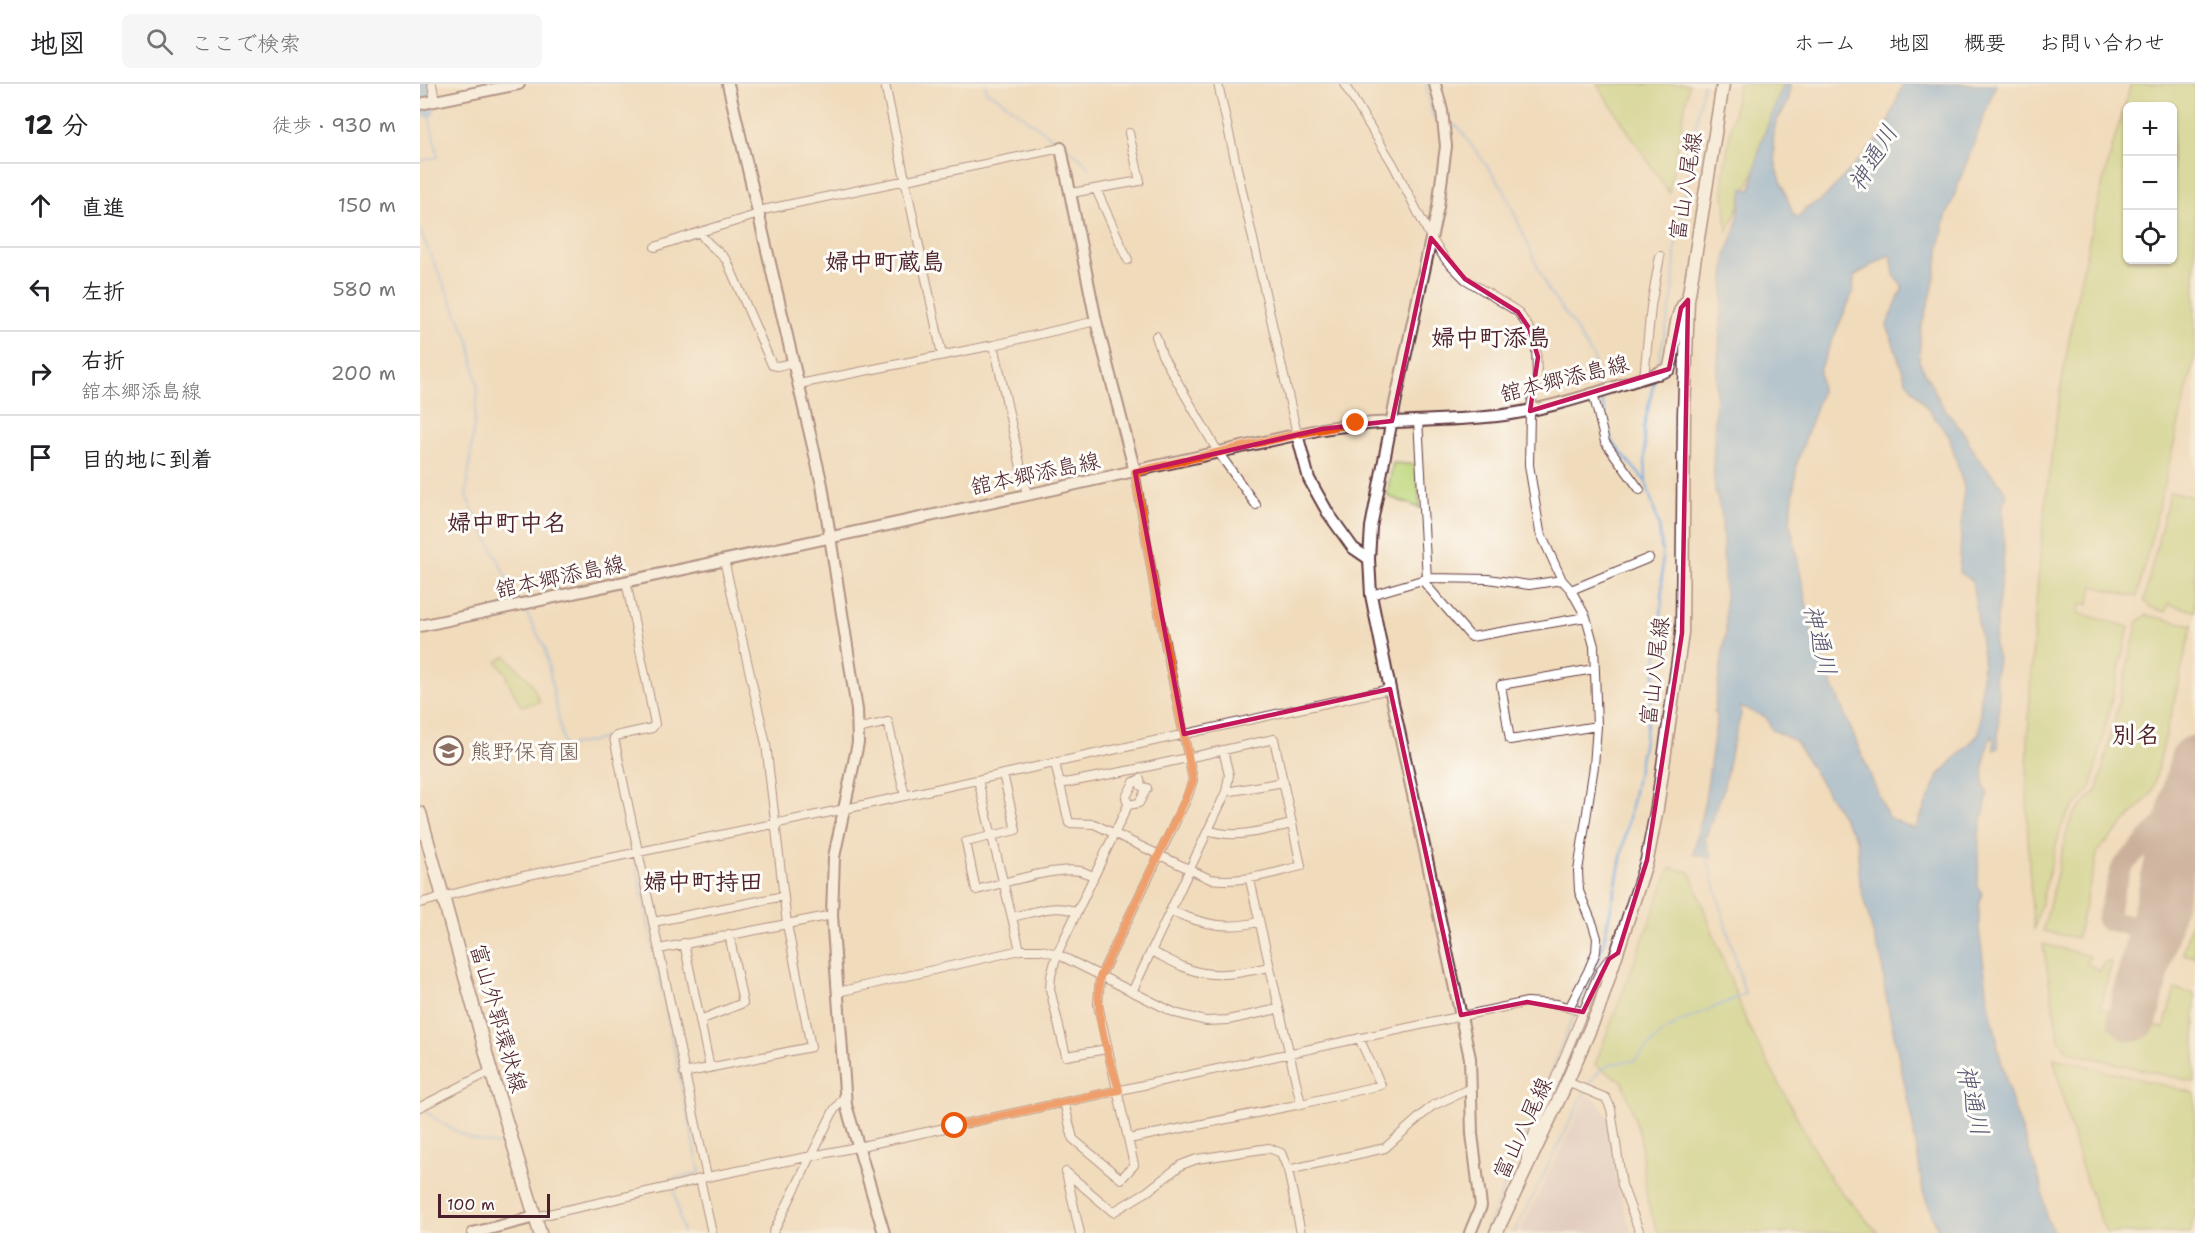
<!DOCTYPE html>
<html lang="ja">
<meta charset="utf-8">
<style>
:root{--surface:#fff;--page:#f6f6f6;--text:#202124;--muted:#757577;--line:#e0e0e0}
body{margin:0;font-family:"Shantell Sans","Klee One",sans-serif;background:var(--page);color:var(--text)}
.controls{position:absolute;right:18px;top:18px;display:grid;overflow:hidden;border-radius:9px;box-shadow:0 2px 4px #0004}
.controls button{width:54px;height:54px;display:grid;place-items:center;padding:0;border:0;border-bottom:2px solid var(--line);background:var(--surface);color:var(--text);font:30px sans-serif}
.scale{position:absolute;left:18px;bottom:15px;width:112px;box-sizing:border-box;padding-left:6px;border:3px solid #4a1f2b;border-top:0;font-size:16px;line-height:21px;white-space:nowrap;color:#4a1f2b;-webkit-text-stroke:4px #fdfcf7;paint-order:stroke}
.stop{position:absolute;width:18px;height:18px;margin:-14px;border:4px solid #ea580c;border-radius:50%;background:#fff}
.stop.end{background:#ea580c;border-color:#fff;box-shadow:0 2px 6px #0008}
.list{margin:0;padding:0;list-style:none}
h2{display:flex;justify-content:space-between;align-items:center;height:78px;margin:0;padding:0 24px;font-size:26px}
h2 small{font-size:20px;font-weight:400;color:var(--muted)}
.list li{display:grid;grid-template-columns:39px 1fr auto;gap:18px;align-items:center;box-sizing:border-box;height:84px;padding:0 24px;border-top:2px solid var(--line)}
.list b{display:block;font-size:22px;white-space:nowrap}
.list p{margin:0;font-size:20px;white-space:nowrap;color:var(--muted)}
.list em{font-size:20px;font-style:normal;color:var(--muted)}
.icon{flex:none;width:33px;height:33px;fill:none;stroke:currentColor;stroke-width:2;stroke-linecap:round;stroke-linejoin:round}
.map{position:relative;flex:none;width:1775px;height:1149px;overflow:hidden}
header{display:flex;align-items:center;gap:36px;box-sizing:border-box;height:84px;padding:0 30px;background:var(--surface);border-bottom:2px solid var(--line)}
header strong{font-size:28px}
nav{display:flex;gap:33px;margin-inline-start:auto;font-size:21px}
.search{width:420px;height:54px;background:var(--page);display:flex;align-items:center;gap:15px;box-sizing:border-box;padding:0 21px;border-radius:9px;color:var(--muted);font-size:22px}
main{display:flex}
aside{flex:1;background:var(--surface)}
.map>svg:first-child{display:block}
.industrial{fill:#d2bdc8}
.green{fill:#bed77b;stroke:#847b53;stroke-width:1.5;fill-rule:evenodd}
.water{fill:#70aae0;stroke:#5d6486;stroke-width:1.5;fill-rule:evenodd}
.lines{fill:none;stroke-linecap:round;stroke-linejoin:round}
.stream{stroke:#70aae0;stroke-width:2}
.river{stroke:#70aae0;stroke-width:14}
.taxiway{stroke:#9d7d73;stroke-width:20}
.runway{stroke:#9d7d73;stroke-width:51}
.street-casing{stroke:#633b41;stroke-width:10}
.secondary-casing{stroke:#633b41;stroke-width:14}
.primary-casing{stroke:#633b41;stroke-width:15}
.street{stroke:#fff;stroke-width:8}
.secondary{stroke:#fff;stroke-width:10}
.primary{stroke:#fff;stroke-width:12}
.route{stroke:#ea580c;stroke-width:8}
.marked{fill:none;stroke:#c2185b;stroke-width:4.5;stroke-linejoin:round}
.labels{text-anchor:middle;stroke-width:6;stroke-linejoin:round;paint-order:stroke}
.street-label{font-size:22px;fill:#4a1f2b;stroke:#fdfcf7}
.education-label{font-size:22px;fill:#785e54;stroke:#fdfcf7;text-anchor:start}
.water-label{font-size:24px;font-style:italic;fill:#595773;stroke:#fdfcf7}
.neighbourhood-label{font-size:24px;font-weight:bold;fill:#4a1f2b;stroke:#fdfcf7}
</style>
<header>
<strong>地図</strong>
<div class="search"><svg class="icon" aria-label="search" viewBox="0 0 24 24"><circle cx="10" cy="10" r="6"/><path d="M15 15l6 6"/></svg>ここで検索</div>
<nav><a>ホーム</a><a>地図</a><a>概要</a><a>お問い合わせ</a></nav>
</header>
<main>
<aside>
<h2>12 分<small>徒歩 · 930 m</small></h2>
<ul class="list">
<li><svg class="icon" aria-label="ahead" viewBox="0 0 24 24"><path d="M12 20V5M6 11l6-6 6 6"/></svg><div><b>直進</b></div><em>150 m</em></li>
<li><svg class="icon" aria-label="left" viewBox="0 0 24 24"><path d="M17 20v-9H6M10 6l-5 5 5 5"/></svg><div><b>左折</b></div><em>580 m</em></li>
<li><svg class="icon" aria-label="right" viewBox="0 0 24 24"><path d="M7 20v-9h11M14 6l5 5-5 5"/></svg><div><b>右折</b><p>舘本郷添島線</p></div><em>200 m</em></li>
<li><svg class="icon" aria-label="arrive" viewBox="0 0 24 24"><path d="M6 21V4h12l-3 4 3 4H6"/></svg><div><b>目的地に到着</b></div></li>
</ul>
</aside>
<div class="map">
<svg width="1775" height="1149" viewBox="0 0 1775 1149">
<rect width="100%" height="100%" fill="#fdfcf7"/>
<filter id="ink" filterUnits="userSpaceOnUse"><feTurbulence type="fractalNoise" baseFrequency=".0167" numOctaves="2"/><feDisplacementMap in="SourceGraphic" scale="12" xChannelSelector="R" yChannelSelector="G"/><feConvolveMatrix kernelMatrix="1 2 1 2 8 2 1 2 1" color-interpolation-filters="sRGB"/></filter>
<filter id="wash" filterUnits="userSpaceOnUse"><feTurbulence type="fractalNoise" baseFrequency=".008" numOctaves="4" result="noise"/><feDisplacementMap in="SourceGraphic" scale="24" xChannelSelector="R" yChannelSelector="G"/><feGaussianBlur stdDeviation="1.35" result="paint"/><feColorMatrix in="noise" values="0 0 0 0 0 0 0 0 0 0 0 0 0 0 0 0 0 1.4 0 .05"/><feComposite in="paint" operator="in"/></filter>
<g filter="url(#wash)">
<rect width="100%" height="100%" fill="#f0dbbb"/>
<path class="industrial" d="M1167,1012L1177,1017L1190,1037L1198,1104L1212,1149H1099Z"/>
<path class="green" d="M1177,0H1269L1249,109Z
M1318,0H1366L1336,83L1307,149L1303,94Z
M1711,0H1775V272L1717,513L1673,502L1668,521L1661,519L1658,529L1709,543L1671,704L1647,731L1641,743L1614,846C1603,743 1607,638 1615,534C1628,354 1657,172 1711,0ZM1708,22H1752V176H1708Z
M973,379L997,381L1000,424L967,412Z
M1750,408L1775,413V527L1748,520L1746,528L1730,523L1724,516Z
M1726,531L1772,541L1732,709L1678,767L1657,854L1623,847L1649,740L1655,729L1678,705L1718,538Z
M86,572L111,598L120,618L101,622L86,594L88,592L77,578Z
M1250,784L1270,788L1328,942L1410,1095L1458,1149H1238L1227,1116L1220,1052L1203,998L1175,981Z
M1775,823V873L1763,870Z
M1623,860L1670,872L1666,879L1680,887L1685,877L1692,878L1680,924L1744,944L1755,905L1775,910V998L1656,970L1647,966L1639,956Z
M1634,974L1775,1009V1130L1770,1149H1686C1662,1094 1647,1033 1634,974Z"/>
<path class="water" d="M1363,0H1371C1368,6 1370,11 1368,18C1365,26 1358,32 1355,42C1348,71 1364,105 1374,132H1381L1385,124L1401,117L1464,49L1483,0H1576L1524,139L1512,208L1501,243L1499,277L1522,321L1544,349L1557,373L1581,401L1587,411L1583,420L1584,469L1574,561L1578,575L1575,594L1579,609L1578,664L1574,666L1573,651C1565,662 1559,699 1568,710L1559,750L1558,802L1562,810L1559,822V845L1569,920L1577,954L1578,965L1592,1018L1622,1103L1627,1135L1635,1149H1519L1503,1107L1492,1036L1465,908L1462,875L1457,864L1440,801L1437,756L1375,657L1352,646L1346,633L1320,623L1321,631L1311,666L1303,707L1285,755L1292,774L1273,770L1285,716L1297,632L1294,627L1306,547L1302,432L1295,406L1293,382L1296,303L1306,171L1316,144L1323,104L1331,106L1340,61ZM1471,170L1474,191L1483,203L1467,241L1486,297L1529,352L1544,403L1539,488L1552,496L1563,573L1559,650L1519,691L1495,745L1468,733L1394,557L1370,439L1377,379L1401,308L1400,285L1433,208L1434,192Z"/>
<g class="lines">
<path class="stream" d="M565,0L567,8L577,13L641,60
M1006,0L1013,33L1018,35
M1026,38L1038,43L1083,104L1128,206L1150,236L1174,275L1179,304
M646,63L662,75L670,85
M0,77L18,73L8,27
M0,147L50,259L58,305L46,412L98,516
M1237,285L1253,211L1255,167L1283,0
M1181,312L1192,358L1226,398
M103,523L125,564L144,663L186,654L212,764
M215,776L280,1089L252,1095L253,1099
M1168,1003C1179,981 1191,978 1214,977L1242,949L1258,939L1325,910L1286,770
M2,1025L25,1041L51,1055L87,1063
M254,1105L263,1149
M1065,1149L1161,914L1179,878L1195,805L1230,625L1239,558L1242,517V467L1239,442L1226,398L1224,343L1235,293
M1094,1149L1165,1008"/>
<path class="river" d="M6,0L8,27"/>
<path class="taxiway" d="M1734,847L1686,836L1701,784L1766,714"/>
<path class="runway" d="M1713,932L1775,677"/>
</g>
</g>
<g filter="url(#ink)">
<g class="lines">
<defs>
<path id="street" d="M12,0L15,17
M465,0L522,271
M798,0L877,350
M924,0L973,80L1011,154L1026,176L1045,195L1098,228L1109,244L1116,260L1117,292L1110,327L1109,381L1120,448L1142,496L1151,506L1166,533L1174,562L1177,642L1174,682L1158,787L1159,807L1173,841L1177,854L1176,868L1168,887L1149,924
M676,105L708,176
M651,109L720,97L709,49
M338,127L641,64
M339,130L280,148C285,160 299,166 307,177L352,281L357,282L374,279
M235,163L280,148
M736,252L742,271L798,368L836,421
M574,261L607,411
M1224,294L1231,222L1240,172
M379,300L574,261L676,237
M1173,309L1185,358L1220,406
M998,336L1007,495
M304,476L346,660L367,840L412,831
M1142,496L1109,501L1068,495L1009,494L1002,496L1051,553L1166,533
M206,497L235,640L232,644L196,652L194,654L287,1093
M1151,506L1229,474
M951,511L1002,496
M1174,585L1081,601L1090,656L1177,642
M437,645L468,638L485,712
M635,679L649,739L674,740L790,795C823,799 849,790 881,782L854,655L717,685L640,700
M583,690L596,746L546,758L556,806C581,800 637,782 660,787C665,788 670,791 674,792
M558,696L600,866
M806,708L864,698
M788,746C816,756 844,746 872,740
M830,796L881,1020
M0,819L85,796L425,725L970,605
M751,827C783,840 804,846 839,838
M592,833C612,829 638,818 657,829
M233,838L364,812
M264,859L290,984
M239,865L367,840L391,963L264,989
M731,867C748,875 765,886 784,889C805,893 828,887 849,883
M418,908L600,866H621L637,870L755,929L786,937L808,936L858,925
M712,908L806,708L809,691L803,666
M280,936L323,919L309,850
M687,965L646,972L630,905L631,892L637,870L708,721L706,713L714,698L720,695L721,702L727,704L719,719L708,721
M1147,998L1186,1014L1191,1025L1202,1101L1220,1149
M644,1018L653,1055L701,1095L714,1081L678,921L680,893L767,714L773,696L737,519L715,388
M0,1023L71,987
M709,1055L881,1020L961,1001L939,954
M1106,1079V1071L1119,1034L1163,928
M868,1086L965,1064L1012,1022L1051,1004
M646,1088L693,1128L728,1107L761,1081L777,1075L849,1064L861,1069L868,1086L881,1149
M646,1088L660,1149
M280,1095L292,1149
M115,1133L258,1101L287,1093L437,1063L1107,918L1137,920L1163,928C1171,911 1178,882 1194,871
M353,1149L414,1026L425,1012"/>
<path id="secondary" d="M308,0L402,401L437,626L438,659L414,773L412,831L426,1021L464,1149
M0,20L99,0
M641,64L676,237L715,388
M877,350L889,395L908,429L933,464L949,475L951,511L970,605L1050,974L1052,1050L1061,1122L1050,1149
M949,475L951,443L976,315L1018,123L1026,62L1022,27L1015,0
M0,542L607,411L902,345C956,336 1011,338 1066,333C1125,328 1183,306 1239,289
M53,1149L115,1133"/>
<path id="primary" d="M1239,289L1249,285C1256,266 1253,233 1265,219
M0,729L71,987L120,1149
M1076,1149L1147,998L1179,924L1227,776L1237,724L1262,549L1264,330L1268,216L1303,0"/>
</defs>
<use href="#street" class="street-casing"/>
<use href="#secondary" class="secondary-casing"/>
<use href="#primary" class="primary-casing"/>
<use href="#street" class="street"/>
<use href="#secondary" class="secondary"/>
<use href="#primary" class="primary"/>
</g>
</g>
<g class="lines" filter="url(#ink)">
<path class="route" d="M535,1042L699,1006C688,970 674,931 680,893L766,714L773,696L737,519L715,388L877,350L936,339"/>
</g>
<path d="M0 0H1775V1149H0ZM1011,154L1045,195L1098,228L1109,244L1118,273L1110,327L1249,285L1261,224L1268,216L1262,549L1227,776L1198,869L1189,875L1163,928L1107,918L1041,931L970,605L764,650L715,388L902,345L972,337Z" fill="#f0dbbb" fill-opacity=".55" fill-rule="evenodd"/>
<path class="marked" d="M1011,154L1045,195L1098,228L1109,244L1118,273L1110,327L1249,285L1261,224L1268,216L1262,549L1227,776L1198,869L1189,875L1163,928L1107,918L1041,931L970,605L764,650L715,388L902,345L972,337Z"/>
<defs>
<symbol id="school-ring" viewBox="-11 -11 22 22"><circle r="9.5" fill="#fdfcf7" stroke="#8d6e63" stroke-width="1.5"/><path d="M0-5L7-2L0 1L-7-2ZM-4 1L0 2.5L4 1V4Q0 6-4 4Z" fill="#8d6e63"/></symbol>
</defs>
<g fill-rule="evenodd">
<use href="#school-ring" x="12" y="650" width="33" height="33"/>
</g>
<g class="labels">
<g class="street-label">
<text transform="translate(1265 102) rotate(-81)" y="8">富山八尾線</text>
<text transform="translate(1144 294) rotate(-14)" y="8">舘本郷添島線</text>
<text transform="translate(615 389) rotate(-12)" y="8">舘本郷添島線</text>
<text transform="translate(140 492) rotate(-12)" y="8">舘本郷添島線</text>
<text transform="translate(1234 587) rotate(-83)" y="8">富山八尾線</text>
<text transform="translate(79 934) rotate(74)" y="8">富山外郭環状線</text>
<text transform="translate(1102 1044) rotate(-65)" y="8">富山八尾線</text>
</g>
<g class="education-label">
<text x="50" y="675">熊野保育園</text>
</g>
<g class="water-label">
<text transform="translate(1453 74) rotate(-59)" y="8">神通川</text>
<text transform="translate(1400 556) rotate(77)" y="8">神通川</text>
<text transform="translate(1553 1016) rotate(78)" y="8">神通川</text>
</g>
<g class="neighbourhood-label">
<text x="465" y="186">婦中町蔵島</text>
<text x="1071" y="262">婦中町添島</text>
<text x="87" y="447">婦中町中名</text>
<text x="1716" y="659">別名</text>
<text x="283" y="806">婦中町持田</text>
</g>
</g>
</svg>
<div class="controls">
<button>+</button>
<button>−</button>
<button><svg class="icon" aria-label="locate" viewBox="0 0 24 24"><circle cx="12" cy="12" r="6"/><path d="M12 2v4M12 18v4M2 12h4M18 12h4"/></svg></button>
</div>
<div class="scale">100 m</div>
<div class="stop" style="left:535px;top:1042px"></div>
<div class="stop end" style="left:936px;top:339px"></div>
</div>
</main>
